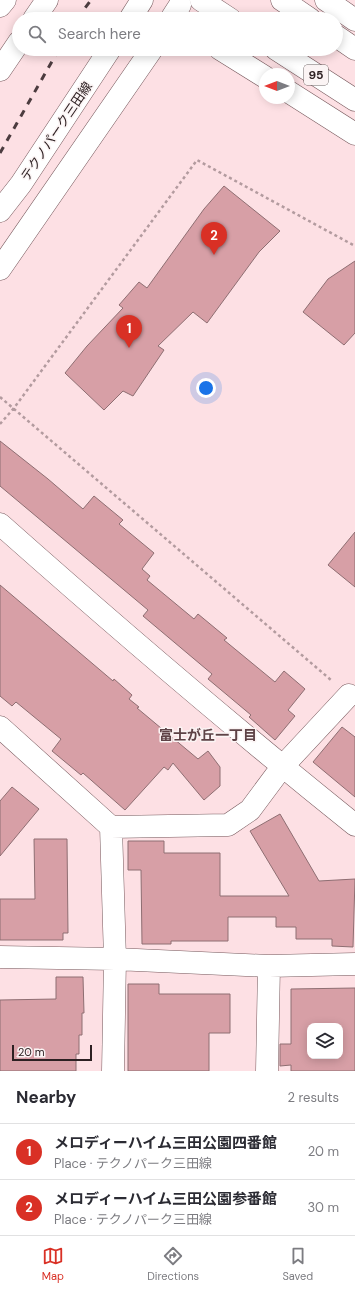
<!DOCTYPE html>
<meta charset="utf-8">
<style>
:root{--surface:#fff;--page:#f7f7f7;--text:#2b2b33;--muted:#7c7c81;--line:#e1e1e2;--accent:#d93025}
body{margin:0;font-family:"DM Sans","Noto Sans JP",sans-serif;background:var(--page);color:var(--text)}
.controls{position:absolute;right:12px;bottom:12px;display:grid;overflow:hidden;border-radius:8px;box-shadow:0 2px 10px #0003}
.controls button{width:36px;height:36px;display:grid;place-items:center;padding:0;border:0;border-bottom:1px solid var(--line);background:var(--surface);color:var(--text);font:20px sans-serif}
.compass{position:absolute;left:259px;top:68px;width:36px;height:36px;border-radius:50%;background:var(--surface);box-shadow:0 2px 10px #0003;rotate:270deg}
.scale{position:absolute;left:12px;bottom:10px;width:80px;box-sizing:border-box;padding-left:4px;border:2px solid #2d2022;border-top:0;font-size:11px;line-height:14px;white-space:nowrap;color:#2d2022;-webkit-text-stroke:3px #fbf4f4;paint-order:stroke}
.you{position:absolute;left:206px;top:388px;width:14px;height:14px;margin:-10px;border:3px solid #fff;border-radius:50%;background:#1a73e8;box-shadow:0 0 0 6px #1a73e833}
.badge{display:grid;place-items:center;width:26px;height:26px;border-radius:50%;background:var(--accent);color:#fff;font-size:13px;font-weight:700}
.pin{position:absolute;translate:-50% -33px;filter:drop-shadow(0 1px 2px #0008)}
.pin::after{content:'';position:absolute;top:21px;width:14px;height:12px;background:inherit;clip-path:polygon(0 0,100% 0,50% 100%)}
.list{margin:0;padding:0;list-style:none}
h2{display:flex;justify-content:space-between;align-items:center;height:52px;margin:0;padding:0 16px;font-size:17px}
h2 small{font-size:13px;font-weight:400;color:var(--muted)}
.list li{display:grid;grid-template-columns:26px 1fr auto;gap:12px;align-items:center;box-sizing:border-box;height:56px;padding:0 16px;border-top:1px solid var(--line)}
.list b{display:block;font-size:15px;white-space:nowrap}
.list p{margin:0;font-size:13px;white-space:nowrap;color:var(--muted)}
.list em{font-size:13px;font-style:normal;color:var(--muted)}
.icon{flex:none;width:22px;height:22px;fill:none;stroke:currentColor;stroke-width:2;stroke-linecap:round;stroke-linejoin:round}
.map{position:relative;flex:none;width:355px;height:1071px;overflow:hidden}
.search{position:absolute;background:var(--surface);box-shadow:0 2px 10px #0003;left:12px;right:12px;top:12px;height:44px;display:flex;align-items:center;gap:10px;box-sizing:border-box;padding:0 14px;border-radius:22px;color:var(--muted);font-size:15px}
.sheet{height:164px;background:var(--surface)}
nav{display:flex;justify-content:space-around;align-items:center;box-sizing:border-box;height:56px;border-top:1px solid var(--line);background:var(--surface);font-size:11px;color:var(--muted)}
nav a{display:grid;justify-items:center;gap:2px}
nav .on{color:var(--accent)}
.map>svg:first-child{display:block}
.building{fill:#d79fa6;stroke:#8e6e72;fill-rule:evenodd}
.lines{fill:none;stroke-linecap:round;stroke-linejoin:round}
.minor-casing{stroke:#77595d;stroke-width:23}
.secondary-casing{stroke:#77595d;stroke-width:23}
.primary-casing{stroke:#77595d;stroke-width:23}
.path{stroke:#b39b9f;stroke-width:2.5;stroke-dasharray:3 3;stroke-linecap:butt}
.minor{stroke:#fff;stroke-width:22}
.secondary{stroke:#fff;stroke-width:22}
.primary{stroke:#fff;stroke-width:22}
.rail{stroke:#4c3c3f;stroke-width:3;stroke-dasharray:7 7;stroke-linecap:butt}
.labels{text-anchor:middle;stroke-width:3;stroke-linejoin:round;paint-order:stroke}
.shield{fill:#fbf4f4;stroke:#6b6061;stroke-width:1}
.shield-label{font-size:12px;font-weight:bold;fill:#2d2022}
.street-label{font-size:13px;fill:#2d2022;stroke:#fbf4f4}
.neighbourhood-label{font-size:14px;font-weight:bold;fill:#5e4246;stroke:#fbf4f4}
</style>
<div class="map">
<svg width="355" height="1071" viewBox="0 0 355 1071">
<rect width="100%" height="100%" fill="#fde0e4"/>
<path class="building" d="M224,186L280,231L259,252L207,323L193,312L158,346L164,350L133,396L123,391L104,410L65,373L87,346L123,308L119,305L139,282L147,288L204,209Z
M355,261V333L344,345L303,312L328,279Z
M0,441L48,479L83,509L94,496L123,520L119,524L154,553L142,569L150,576L147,580L194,619L198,614L227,638L224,640L275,682L284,671L305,689L288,710L295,716L275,740L249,717L251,715L208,679L212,674L143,616L148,610L0,486Z
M355,532V587L328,565Z
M0,585L113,681L114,679L132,695L129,699L139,707L137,708L198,759L208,751L220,767V786L204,800L173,763L168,770L164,767L125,810L83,773L81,775L52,751L61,739L16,702L12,706L0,696Z
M342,727L355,737V797L313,762Z
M12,787L39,809L0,856V801Z
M280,814L319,881L355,879L353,947L332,946V939H296V927H276V917H228V941H171V944H142L141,870H128V841H164V853H220V896H289L250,831Z
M34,839H67L68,933H63V940H0V899H35Z
M56,977H83L84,1013H82V1035H79V1054H76V1071H0V1000L56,999Z
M128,984H159V994H230V1033H209V1071H128Z
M355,988V1071H291V1065L280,1066V1044H291V989ZM310,1026H340V1056H310Z"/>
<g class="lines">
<defs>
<path id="minor" d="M0,524C116,627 234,728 355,825
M0,727L111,827L115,959L113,1071
M111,827L228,825L250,810L282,767L349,695
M0,957L115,959L269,966L355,964
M267,1071L269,966"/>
<path id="secondary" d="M0,6L5,0
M34,19L47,0
M130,19L142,0
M171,19L180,5
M0,70L19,42
M0,211L21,184L110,49
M0,269L152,49"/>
<path id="primary" d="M201,0L230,19
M282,0L310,19
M326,0L355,20
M336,36L355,49
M220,49L265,77
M276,49L355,100
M289,92L355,134"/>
</defs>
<use href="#minor" class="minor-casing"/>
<use href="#secondary" class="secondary-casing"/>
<use href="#primary" class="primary-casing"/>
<path class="path" d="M0,397L331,680
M0,424L14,408L197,160L355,246"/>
<use href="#minor" class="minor"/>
<use href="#secondary" class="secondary"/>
<use href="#primary" class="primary"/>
<path class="rail" d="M77,19L91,0
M0,153L59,49"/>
</g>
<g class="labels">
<rect class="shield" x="304" y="65" width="24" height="20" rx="3"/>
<g class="shield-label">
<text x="316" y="79">95</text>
</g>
<g class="street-label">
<text transform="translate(56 131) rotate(-56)" y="5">テクノパーク三田線</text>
</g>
<g class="neighbourhood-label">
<text x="208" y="740">富士が丘一丁目</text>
</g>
</g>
</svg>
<div class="controls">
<button><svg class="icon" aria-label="layers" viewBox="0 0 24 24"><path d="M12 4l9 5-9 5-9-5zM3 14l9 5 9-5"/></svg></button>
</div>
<svg class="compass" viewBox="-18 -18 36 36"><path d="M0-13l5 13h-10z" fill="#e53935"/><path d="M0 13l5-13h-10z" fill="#7c7c81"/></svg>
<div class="scale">20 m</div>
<div class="you"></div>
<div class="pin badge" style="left:129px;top:348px">1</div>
<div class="pin badge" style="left:214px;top:255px">2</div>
<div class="search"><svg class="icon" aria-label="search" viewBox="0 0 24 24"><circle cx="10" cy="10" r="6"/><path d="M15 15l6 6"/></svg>Search here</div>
</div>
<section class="sheet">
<h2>Nearby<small>2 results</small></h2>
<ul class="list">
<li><span class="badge">1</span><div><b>メロディーハイム三田公園四番館</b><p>Place · テクノパーク三田線</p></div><em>20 m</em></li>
<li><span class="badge">2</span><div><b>メロディーハイム三田公園参番館</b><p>Place · テクノパーク三田線</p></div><em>30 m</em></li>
</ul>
</section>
<nav>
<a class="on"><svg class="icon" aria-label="map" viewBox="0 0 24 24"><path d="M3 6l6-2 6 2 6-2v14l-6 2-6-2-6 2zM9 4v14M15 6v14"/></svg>Map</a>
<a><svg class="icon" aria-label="directions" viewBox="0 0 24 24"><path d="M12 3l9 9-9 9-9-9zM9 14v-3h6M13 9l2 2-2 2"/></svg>Directions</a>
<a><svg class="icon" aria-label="saved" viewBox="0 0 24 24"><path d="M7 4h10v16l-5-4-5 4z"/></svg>Saved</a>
</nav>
